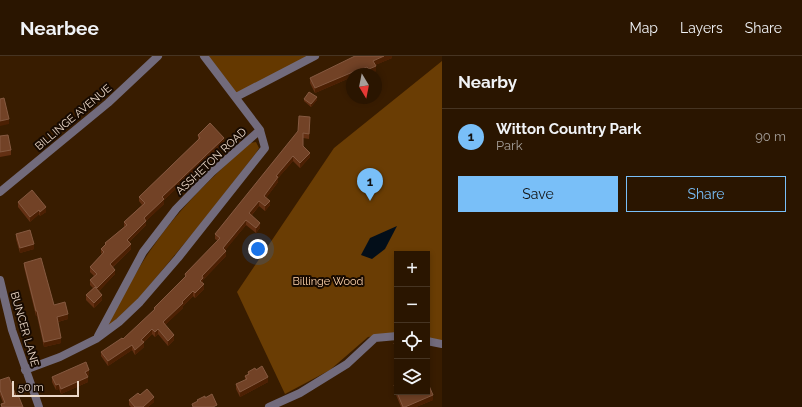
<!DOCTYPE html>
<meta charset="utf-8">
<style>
:root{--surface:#2a1500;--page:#36220f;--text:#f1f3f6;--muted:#a59f99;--line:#463422;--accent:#79bff8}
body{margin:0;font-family:Raleway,sans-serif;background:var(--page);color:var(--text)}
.controls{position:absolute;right:12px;bottom:12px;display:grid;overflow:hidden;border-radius:0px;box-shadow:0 2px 6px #0003}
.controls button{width:36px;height:36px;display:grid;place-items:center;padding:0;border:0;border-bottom:1px solid var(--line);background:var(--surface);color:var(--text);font:20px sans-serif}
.compass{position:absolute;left:346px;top:12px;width:36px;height:36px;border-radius:50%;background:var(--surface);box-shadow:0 2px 6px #0003;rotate:170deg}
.scale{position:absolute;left:12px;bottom:10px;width:67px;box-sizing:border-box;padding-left:4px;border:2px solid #ebd8c8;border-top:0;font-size:11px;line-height:14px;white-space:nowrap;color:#ebd8c8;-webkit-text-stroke:3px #170a01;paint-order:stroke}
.you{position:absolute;left:258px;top:193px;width:14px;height:14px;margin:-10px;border:3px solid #fff;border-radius:50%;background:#1a73e8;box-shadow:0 0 0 6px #1a73e833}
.badge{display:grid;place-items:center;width:26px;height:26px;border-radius:50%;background:var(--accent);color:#111;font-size:13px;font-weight:700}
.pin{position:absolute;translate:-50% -33px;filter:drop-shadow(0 1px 2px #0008)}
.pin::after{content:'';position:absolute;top:21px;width:14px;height:12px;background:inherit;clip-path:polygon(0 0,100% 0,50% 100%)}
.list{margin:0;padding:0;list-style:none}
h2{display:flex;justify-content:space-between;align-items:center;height:52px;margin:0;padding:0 16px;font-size:17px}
h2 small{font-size:13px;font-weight:400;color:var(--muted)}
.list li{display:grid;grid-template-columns:26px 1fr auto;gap:12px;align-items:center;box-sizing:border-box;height:56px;padding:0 16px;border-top:1px solid var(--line)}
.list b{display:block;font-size:15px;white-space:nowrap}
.list p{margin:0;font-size:13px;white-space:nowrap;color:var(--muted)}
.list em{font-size:13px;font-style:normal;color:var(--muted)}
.actions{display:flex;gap:8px;padding:12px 16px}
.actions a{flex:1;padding:9px 0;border:1px solid var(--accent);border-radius:0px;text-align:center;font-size:14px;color:var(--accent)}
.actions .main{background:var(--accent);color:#111}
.icon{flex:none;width:22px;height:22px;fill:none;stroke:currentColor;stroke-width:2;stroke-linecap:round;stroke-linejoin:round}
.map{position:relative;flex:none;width:442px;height:351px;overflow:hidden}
header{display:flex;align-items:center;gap:24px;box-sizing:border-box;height:56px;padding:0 20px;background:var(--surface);border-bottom:1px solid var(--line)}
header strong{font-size:19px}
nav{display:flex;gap:22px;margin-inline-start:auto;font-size:14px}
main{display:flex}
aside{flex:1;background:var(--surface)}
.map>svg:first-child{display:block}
.green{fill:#643800}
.forest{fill:#6a3d04}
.water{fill:#030e19}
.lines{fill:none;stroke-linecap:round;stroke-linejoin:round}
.minor{stroke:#726b7c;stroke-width:8}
.wall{fill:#633013}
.shaded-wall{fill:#4c2003}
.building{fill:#724226;stroke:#855940}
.labels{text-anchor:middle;stroke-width:4;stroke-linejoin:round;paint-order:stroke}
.street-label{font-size:11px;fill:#ebd8c8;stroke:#170a01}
.park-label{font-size:11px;fill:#fed3ab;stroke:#170a01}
</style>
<header>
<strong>Nearbee</strong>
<nav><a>Map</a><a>Layers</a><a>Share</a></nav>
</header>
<main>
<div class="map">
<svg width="442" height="351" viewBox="0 0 442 351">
<rect width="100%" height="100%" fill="#381c00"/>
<path class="green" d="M204,0H314L236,41Z
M256,86L259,92L256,97L198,171L139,242L110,269L107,268C122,243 135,216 152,192C179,152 214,119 250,87Z"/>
<path class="forest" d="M442,5V285L427,282V198H397V277L368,281L330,314L285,338L237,236L334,92Z"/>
<path class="water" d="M397,170L385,193L372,203L361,199L370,182Z"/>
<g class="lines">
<path class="minor" d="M236,41L315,0
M0,136L108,47L158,0
M0,224L12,274L39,351
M98,280L143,196L176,153L212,116L260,74
M427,285L442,288
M25,314L60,301L96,283L119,266L140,246L178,202L265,92L260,74L204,0
M269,351L300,337L347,308L375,282L397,280"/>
</g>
<path class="wall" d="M392,0V2L375,9L376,15L369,18H368L367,16L363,18H352V21L315,37L310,27V22Z
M304,43L317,44L311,51L304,45Z
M310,65L309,83L303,82V91L310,101L300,112L293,105L278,122V126L266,142L270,149L265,155L259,150L252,159L260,172L256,177L246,169L225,194L226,200L203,224V227L204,233L195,242L193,240L183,250V252L165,269L174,284L168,290L158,278L155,281L152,278L144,286V291L135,299L132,294L108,310L101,300V296L123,283L154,254V252L185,221V218L218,185L215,183V178Z
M198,79L224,87L164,144V148L146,165V169L129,186L131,193L113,211L115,218L99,235L102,244L94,252L86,244V239L93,232L90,229V224L94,220L90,216V211L102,198L101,197V193L105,189V187L124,171V166L142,149L139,145V141L198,84Z
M0,80L11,94V99L0,101Z
M18,146L46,156L40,160L39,158L30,166L18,151Z
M16,178L34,193L20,197L16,183Z
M24,207L54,249L68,263L58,266L61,287L44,291L37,260H36L24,211Z
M397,285V300L394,292V287Z
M256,314L268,326L240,341L236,333V328L245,324V320L248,319V316Z
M89,319L87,320L88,326L61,338L59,333L56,334L52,326V321Z
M0,324L16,340L23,351H1V348L3,347L0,339Z
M394,329L433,344L416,351H401L394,334Z
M140,339L154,346L148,351H131L129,349V344Z"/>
<path class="shaded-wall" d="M384,0H392V2L373,10V5Z
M376,10V15L369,18V13Z
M367,11V16L363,18H360V14Z
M360,13V18H352V21L315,37V32Z
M317,41V44L311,51V48Z
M9,63V68L0,70V65Z
M224,82V87L164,144V148L144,167V162L162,141Z
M310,97V101L300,112V107Z
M293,100V105L278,122V126L264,145V140L276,120Z
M259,145V150L249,162V157Z
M270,145V149L265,155V150Z
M46,151V156L40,160V156Z
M39,154V158L30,166V161Z
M246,164V169L223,197V192Z
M146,165V169L127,188V184Z
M260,167V172L256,177V172Z
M34,188V193L20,197V192Z
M131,188V193L110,213V208Z
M226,195V200L203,224V227L200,230V225L202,220Z
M115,214V218L97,237V232Z
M204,228V233L195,242V237Z
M193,235V240L183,250V252L163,271V266L182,246Z
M102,239V244L94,252V247Z
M36,255H37V260H36Z
M68,258V263L57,266V261Z
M152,273V278L143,287L144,286V291L135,299V294L141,284Z
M158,273V278L155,281V276Z
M174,279V284L168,290V285Z
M61,282V287L44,291V286Z
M132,289V294L108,310V305Z
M89,314V319L85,320V316Z
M88,321V326L61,338V333Z
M268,321V326L240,341V336Z
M59,328V333L56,334V329Z
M433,339V344L416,351H405Z
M154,341V346L148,351H143Z"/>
<path class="building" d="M355,0H384L373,5L376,10L369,13L367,11L360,14V13L315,32L310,22Z
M309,36L317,41L311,48L304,43Z
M4,42L9,63L0,65V43Z
M299,60L310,61L309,78L303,77V90L310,97L300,107L293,100L276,120L278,121L264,140L270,145L265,150L259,145L249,157L260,167L256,172L246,164L223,192L226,195L202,220L203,222L200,225L204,228L195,237L193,235L182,246L183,247L163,266L174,279L168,285L158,273L155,276L152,273L141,284L144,286L135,294L132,289L108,305L101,296L122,282L123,283L155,253L154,252L186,220L185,218L220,182L215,178L298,75Z
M210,67L224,82L162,141L164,143L144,162L146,165L127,184L131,188L110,208L115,214L97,232L90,224L97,218L90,211L104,196L101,193L106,188L105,187L127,169L124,166L145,147L139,141L200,82L198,79Z
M8,79L11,94L0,96V80Z
M32,134L46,151L40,156L39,154L30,161L18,146Z
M30,174L34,188L20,192L16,178Z
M41,202L54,249L65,246L68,258L57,261L61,282L44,286L37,255H36L24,207Z
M95,231L102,239L94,247L86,239Z
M397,285V295L394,287Z
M86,306L89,314L85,316L88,321L61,333L59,328L56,329L52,321Z
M262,310L268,321L240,336L236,328L247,323L245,320L249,318L248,316L255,312L256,314Z
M9,321L16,340L18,339L23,351H2L1,348L5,347L0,334V324Z
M427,325L433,339L405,351H403L394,329L397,328V336H427Z
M147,333L154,341L143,351H135L129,344L138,337L140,339Z
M212,338L217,349L213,351H193L192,348L198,345L197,344L205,340V342Z"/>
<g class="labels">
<g class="street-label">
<text transform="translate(73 61) rotate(-40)" y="4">BILLINGE AVENUE</text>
<text transform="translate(211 105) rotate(-43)" y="4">ASSHETON ROAD</text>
<text transform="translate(25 273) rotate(74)" y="4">BUNCER LANE</text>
</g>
<g class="park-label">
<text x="328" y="229">Billinge Wood</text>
</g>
</g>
</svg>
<div class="controls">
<button>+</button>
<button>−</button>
<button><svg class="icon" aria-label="locate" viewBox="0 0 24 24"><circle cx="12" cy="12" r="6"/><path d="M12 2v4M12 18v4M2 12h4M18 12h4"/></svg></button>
<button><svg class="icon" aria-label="layers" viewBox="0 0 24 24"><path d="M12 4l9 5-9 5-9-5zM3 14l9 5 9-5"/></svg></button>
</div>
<svg class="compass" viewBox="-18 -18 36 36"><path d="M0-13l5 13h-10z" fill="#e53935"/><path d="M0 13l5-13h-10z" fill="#a59f99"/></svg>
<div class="scale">50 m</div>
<div class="you"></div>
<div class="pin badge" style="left:370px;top:145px">1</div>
</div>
<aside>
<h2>Nearby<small></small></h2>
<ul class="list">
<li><span class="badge">1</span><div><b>Witton Country Park</b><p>Park</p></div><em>90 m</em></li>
</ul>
<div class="actions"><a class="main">Save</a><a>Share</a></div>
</aside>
</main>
